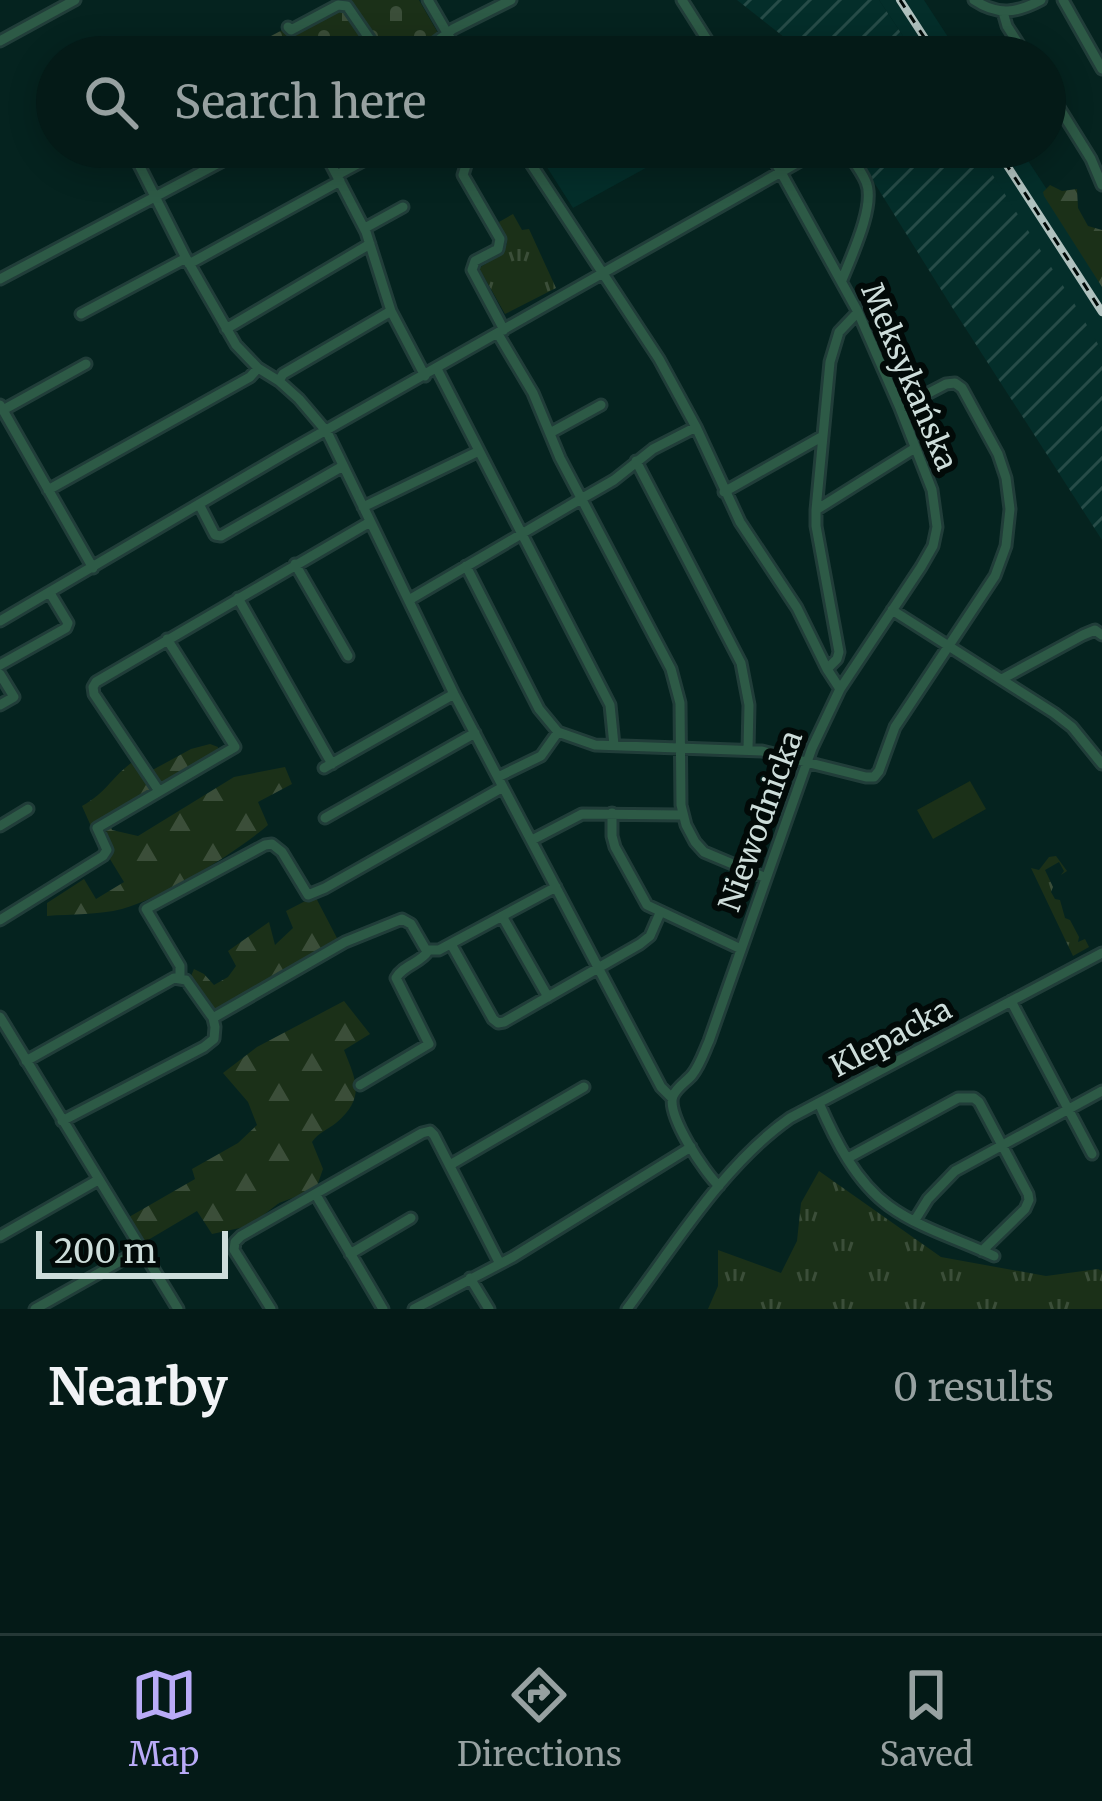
<!DOCTYPE html>
<meta charset="utf-8">
<style>
:root{--surface:#041a17;--page:#122724;--text:#f1f3f6;--muted:#97a1a1;--line:#253836;--accent:#b9abf7}
body{margin:0;font-family:Merriweather,serif;background:var(--page);color:var(--text)}
.scale{position:absolute;left:36px;bottom:30px;width:192px;box-sizing:border-box;padding-left:12px;border:6px solid #cdddda;border-top:0;font-size:33px;line-height:42px;white-space:nowrap;color:#cdddda;-webkit-text-stroke:9px #020a08;paint-order:stroke}
.list{margin:0;padding:0;list-style:none}
h2{display:flex;justify-content:space-between;align-items:center;height:156px;margin:0;padding:0 48px;font-size:51px}
h2 small{font-size:39px;font-weight:400;color:var(--muted)}
.icon{flex:none;width:66px;height:66px;fill:none;stroke:currentColor;stroke-width:2;stroke-linecap:round;stroke-linejoin:round}
.map{position:relative;flex:none;width:1102px;height:1309px;overflow:hidden}
.search{position:absolute;background:var(--surface);box-shadow:0 6px 30px #0003;left:36px;right:36px;top:36px;height:132px;display:flex;align-items:center;gap:30px;box-sizing:border-box;padding:0 42px;border-radius:66px;color:var(--muted);font-size:45px}
.sheet{height:324px;background:var(--surface)}
nav{display:flex;justify-content:space-around;align-items:center;box-sizing:border-box;height:168px;border-top:3px solid var(--line);background:var(--surface);font-size:33px;color:var(--muted)}
nav a{display:grid;justify-items:center;gap:6px}
nav .on{color:var(--accent)}
.map>svg:first-child{display:block}
.built{fill:#042e2a}
.industrial{fill:url(#industrial-furrows)}
.grass{fill:url(#grass-tufts)}
.forest{fill:url(#forest-firs)}
.cemetery{fill:url(#cemetery-stones)}
.pitch{fill:#1b3018}
.lines{fill:none;stroke-linecap:round;stroke-linejoin:round}
.minor-casing{stroke:#213d39;stroke-width:15}
.minor{stroke:#2d5a46;stroke-width:9}
.rail-casing{stroke:#afc1be;stroke-width:8}
.rail{stroke:#020a08;stroke-width:3;stroke-dasharray:9;stroke-linecap:butt}
.labels{text-anchor:middle;stroke-width:12;stroke-linejoin:round;paint-order:stroke}
.street-label{font-size:30px;fill:#cdddda;stroke:#020a08}
</style>
<div class="map">
<svg width="1102" height="1309" viewBox="0 0 1102 1309">
<defs>
<pattern id="industrial-furrows" width="10" height="10" patternUnits="userSpaceOnUse" patternTransform="scale(3)"><rect width="10" height="10" fill="#042e2a"/><path d="M-1 1l2-2M0 10L10 0M9 11l2-2" fill="none" stroke="#274c48"/></pattern>
<pattern id="grass-tufts" width="24" height="20" patternUnits="userSpaceOnUse" patternTransform="scale(3)"><rect width="24" height="20" fill="#1b3018"/><path d="M3 7l-1-3M5 7V3M7 7l1-3M15 17l-1-3M17 17v-4M19 17l1-3" fill="none" stroke="#3b4e39"/></pattern>
<pattern id="forest-firs" width="22" height="20" patternUnits="userSpaceOnUse" patternTransform="scale(3)"><rect width="22" height="20" fill="#1b3018"/><path d="M5 1l3.5 6h-7zM16 11l3.5 6h-7z" fill="#3b4e39"/></pattern>
<pattern id="cemetery-stones" width="16" height="16" patternUnits="userSpaceOnUse" patternTransform="scale(3)"><rect width="16" height="16" fill="#1b3018"/><path d="M2 7V4a2 2 0 0 1 4 0v3zM10 15v-3a2 2 0 0 1 4 0v3z" fill="#3b4e39"/></pattern>
</defs>
<rect width="100%" height="100%" fill="#05231f"/>
<path class="built" d="M879,0H924L961,57H917Z
M534,147H684L573,208Z
M975,147H1019L1102,273V351Z"/>
<path class="industrial" d="M737,0H879L917,57H797L784,37Z
M852,147H975L1074,303L1102,351V540L955,312Z"/>
<path class="grass" d="M513,214L522,230L529,229L556,288L505,314L479,268L500,255L507,244L499,222Z
M1056,856L1067,871L1061,875L1064,871L1059,862L1045,870L1053,887L1051,892L1055,899L1060,900L1065,918L1070,920L1079,937L1078,942L1085,939L1089,947L1073,956L1031,868L1039,870L1049,857Z
M819,1171L941,1257L1046,1276L1098,1269L1102,1271V1309H708L718,1286V1250L781,1273L797,1241L801,1203Z"/>
<path class="forest" d="M1050,185L1062,191L1077,189L1078,208L1088,226L1102,230V287L1044,196L1043,192Z
M210,744L218,747L217,754L154,788L107,817L112,830L138,836L234,777L285,767L292,784L258,802L268,825C237,852 163,898 122,909C99,915 71,914 47,916V903L84,879L96,899L124,882L94,833L82,806C107,792 109,780 131,763L147,773L191,749Z
M315,896L338,940L231,1003L219,1010L209,1007L191,976L194,969L204,974L214,985L228,977L236,966L228,951L269,922L275,945L293,928L286,911Z
M344,1001L370,1034L344,1050C356,1081 366,1097 336,1123C327,1130 319,1132 312,1142L323,1169L317,1186L303,1194L279,1203L249,1226L212,1234L197,1211L143,1243L129,1217L195,1179L192,1169L238,1143L257,1125L248,1102L223,1073L257,1047Z"/>
<path class="cemetery" d="M339,0H419L438,33L436,38L403,57H241L239,53Z"/>
<path class="pitch" d="M970,781L986,809L933,839L917,810Z"/>
<g class="lines">
<defs>
<path id="minor" d="M428,0L461,57
M682,0L718,57
M974,0C998,16 1017,13 1041,0
M1063,0L1102,69
M1003,12L1007,26L1027,57
M288,27L291,30L338,5L347,6L382,57
M0,41L75,0
M416,57L453,29L511,0
M1045,85L1091,159L1102,185
M130,147L186,258L236,345L258,368L279,381L299,399L327,432L454,694L661,1087L672,1098
M322,147L366,232L391,311L425,376
M495,147L467,162L463,175L500,239L498,249L475,261L472,270L504,330
M520,147L659,359L696,427L740,522L797,608L827,669
M337,175L380,152
M365,228L403,207
M189,264L340,181
M0,279L249,147
M842,280C851,257 876,205 866,182C861,170 851,158 844,147
M81,314L186,258
M226,329L370,244
M498,334L533,393L560,458L671,669L680,703L681,805L686,825L695,842L704,852L766,878
M437,369L610,705L614,745
M279,381L283,374L391,311
M0,405L93,568
M3,410L86,364
M550,433L601,405
M636,461L741,663L749,705L748,749
M48,490L250,377L258,368
M724,492L823,436
M199,504L215,535L221,536L343,466
M363,507L479,451
M816,510L915,448
M295,564L348,656
M466,566L539,709L558,732L595,745L762,751L866,777H874L879,771L895,727L995,576L1006,546L1010,509L1006,478L998,454L962,388L955,383L946,384L900,408
M238,598L332,764
M409,600L581,499L614,480L653,449L696,427
M892,610L1054,713L1072,727L1102,764
M0,621L291,450L825,147
M0,665L66,628L68,623L50,593
M0,674L14,697L0,705
M1002,679L1083,635L1095,630L1102,635
M840,689L827,669L837,659L839,652L816,526V510L830,362L839,332L858,312
M324,768L454,694
M498,777L541,756L558,732
M159,791L94,694L93,687L96,682L370,522
M612,813V836L615,847L647,905L741,949
M325,818L475,733
M0,826L28,809
M532,840L582,814L682,815
M502,916L548,997
M0,920L103,856L107,850L97,828L235,747L167,639
M451,944L493,1019L498,1023L504,1022L640,944L650,936L660,913
M180,977V966L146,909L265,845L272,844L282,852L308,895L325,888L503,787
M1011,1001L1092,1154
M0,1017L178,1309
M26,1061L174,978L186,980L213,1018
M360,1085L429,1044L396,978C403,965 421,963 428,951
M819,1103C835,1140 856,1182 889,1206C919,1228 960,1240 994,1256
M62,1121L204,1047L214,1039L215,1027L213,1018L345,942L402,919L411,924L426,950H439L556,887
M848,1158L958,1098H974L979,1102L1028,1194L1029,1200L1025,1209L982,1251
M450,1165L584,1087
M719,1186C705,1173 666,1115 673,1096C677,1087 686,1082 692,1075C700,1065 704,1052 709,1041L812,748L840,689L921,567L933,546L937,527L932,490L900,408L858,312L767,147
M316,1195L383,1309
M915,1220L928,1199L955,1171L1102,1091
M0,1236L98,1180
M350,1254L411,1218
M470,1278L489,1309
M35,1309L140,1250
M271,1309L234,1250L235,1242L241,1236L422,1133L430,1131L434,1135L499,1262
M414,1309L513,1257L691,1147
M627,1309C675,1245 724,1164 790,1118L1102,953"/>
</defs>
<use href="#minor" class="minor-casing"/>
<use href="#minor" class="minor"/>
<defs>
<path id="rail" d="M900,0L937,57
M995,147L1102,312"/>
</defs>
<use href="#rail" class="rail-casing"/>
<use href="#rail" class="rail"/>
</g>
<g class="labels">
<g class="street-label">
<text transform="translate(909 377) rotate(67)" y="10">Meksykańska</text>
<text transform="translate(761 821) rotate(-70)" y="10">Niewodnicka</text>
<text transform="translate(891 1038) rotate(-28)" y="10">Klepacka</text>
</g>
</g>
</svg>
<div class="scale">200 m</div>
<div class="search"><svg class="icon" aria-label="search" viewBox="0 0 24 24"><circle cx="10" cy="10" r="6"/><path d="M15 15l6 6"/></svg>Search here</div>
</div>
<section class="sheet">
<h2>Nearby<small>0 results</small></h2>
<ul class="list">
</ul>
</section>
<nav>
<a class="on"><svg class="icon" aria-label="map" viewBox="0 0 24 24"><path d="M3 6l6-2 6 2 6-2v14l-6 2-6-2-6 2zM9 4v14M15 6v14"/></svg>Map</a>
<a><svg class="icon" aria-label="directions" viewBox="0 0 24 24"><path d="M12 3l9 9-9 9-9-9zM9 14v-3h6M13 9l2 2-2 2"/></svg>Directions</a>
<a><svg class="icon" aria-label="saved" viewBox="0 0 24 24"><path d="M7 4h10v16l-5-4-5 4z"/></svg>Saved</a>
</nav>
